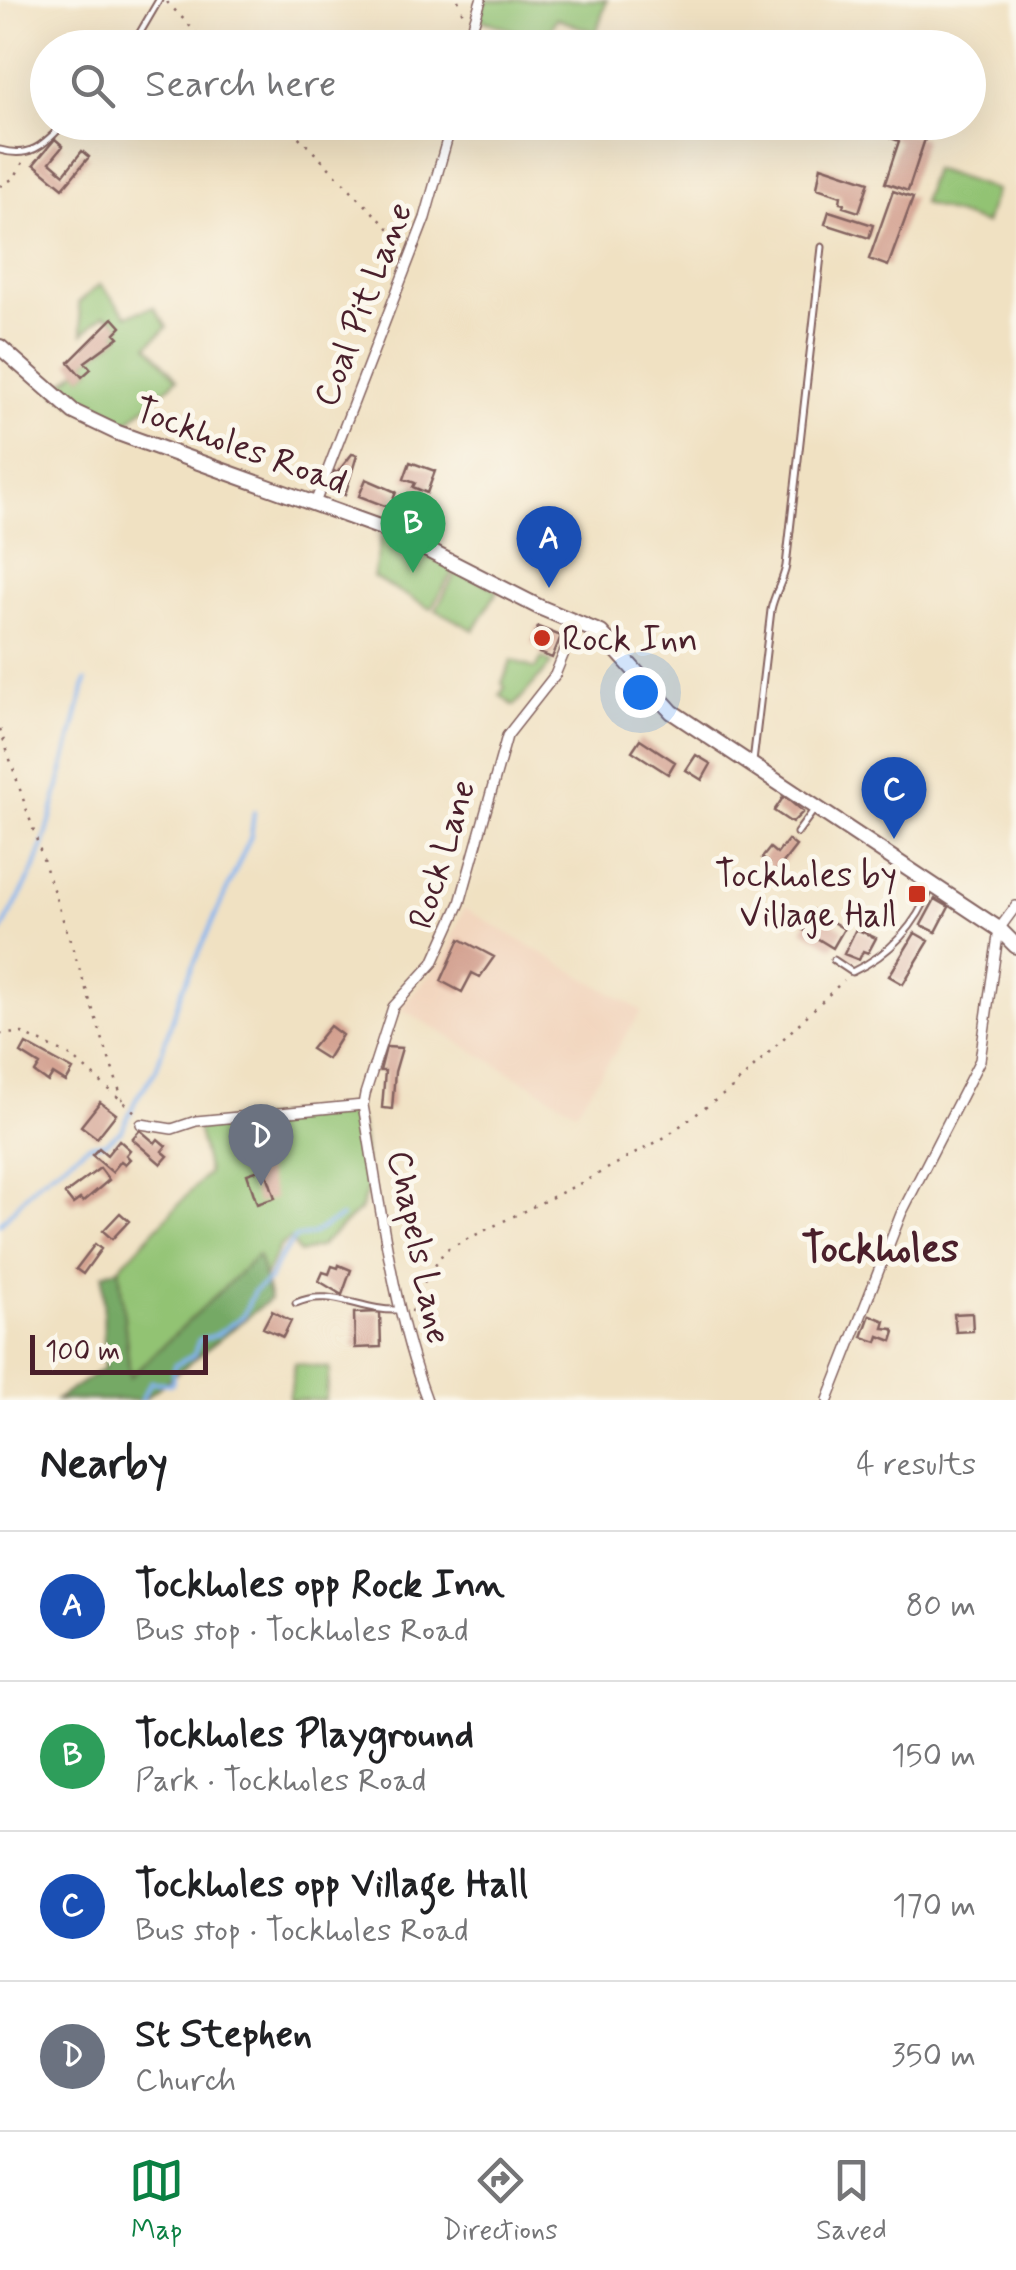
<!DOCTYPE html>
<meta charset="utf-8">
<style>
:root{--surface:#fff;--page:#f6f6f6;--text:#202124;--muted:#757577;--line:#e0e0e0;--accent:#0b8043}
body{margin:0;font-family:Mynerve,sans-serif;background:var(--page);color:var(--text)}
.scale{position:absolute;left:30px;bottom:25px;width:178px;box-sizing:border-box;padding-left:10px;border:5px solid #4a1f2b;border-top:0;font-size:28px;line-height:35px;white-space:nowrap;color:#4a1f2b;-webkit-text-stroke:8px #fbf7ec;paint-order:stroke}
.you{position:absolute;left:640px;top:692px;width:35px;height:35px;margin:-25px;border:8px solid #fff;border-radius:50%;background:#1a73e8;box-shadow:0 0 0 15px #1a73e833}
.badge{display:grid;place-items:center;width:65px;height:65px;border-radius:50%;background:var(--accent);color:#fff;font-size:32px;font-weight:700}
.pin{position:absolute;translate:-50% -82px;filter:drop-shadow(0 2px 5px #0008)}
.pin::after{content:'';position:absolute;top:52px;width:35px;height:30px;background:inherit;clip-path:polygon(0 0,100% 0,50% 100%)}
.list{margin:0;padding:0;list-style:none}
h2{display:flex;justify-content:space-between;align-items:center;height:130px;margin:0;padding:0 40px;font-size:42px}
h2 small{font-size:32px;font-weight:400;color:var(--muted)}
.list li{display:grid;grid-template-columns:65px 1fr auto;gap:30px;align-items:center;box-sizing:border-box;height:150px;padding:0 40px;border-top:2px solid var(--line)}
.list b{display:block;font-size:38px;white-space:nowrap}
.list p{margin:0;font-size:32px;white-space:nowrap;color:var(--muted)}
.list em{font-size:32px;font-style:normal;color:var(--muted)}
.icon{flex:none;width:55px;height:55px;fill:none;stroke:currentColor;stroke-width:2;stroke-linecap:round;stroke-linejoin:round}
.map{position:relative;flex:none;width:1016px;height:1400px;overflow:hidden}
.search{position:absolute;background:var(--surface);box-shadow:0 10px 40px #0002;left:30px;right:30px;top:30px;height:110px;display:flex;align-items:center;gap:25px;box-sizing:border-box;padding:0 35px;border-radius:55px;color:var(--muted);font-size:38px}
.sheet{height:730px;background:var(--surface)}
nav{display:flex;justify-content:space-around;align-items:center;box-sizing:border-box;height:140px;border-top:2px solid var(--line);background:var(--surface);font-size:28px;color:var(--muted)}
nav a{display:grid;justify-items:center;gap:5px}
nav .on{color:var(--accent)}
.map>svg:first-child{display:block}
.built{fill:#f2d5be}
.green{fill:#92c373;stroke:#6e714f;stroke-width:2.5}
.forest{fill:#75a965;stroke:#606448;stroke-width:2.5}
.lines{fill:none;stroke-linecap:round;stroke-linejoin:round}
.stream{stroke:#84b4ef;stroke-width:4}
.building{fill:#d29e8d}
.lane-casing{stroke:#846360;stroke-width:9}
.street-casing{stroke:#846360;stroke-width:12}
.secondary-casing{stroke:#846360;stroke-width:18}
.path{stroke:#846360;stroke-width:2.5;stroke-dasharray:2.5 8;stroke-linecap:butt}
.lane{stroke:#fff;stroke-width:5}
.street{stroke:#fff;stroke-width:9}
.secondary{stroke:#fff;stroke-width:14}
.poi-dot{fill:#c8321e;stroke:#fbf7ec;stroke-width:4}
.labels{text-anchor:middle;stroke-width:10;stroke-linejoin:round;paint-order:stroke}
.street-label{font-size:35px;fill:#4a1f2b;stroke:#fbf7ec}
.poi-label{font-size:35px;fill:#4a1f2b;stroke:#fbf7ec;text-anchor:start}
.quarter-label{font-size:40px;font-weight:bold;fill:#4a1f2b;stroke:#fbf7ec}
</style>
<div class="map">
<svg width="1016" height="1400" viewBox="0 0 1016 1400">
<rect width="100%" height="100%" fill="#fbf7ec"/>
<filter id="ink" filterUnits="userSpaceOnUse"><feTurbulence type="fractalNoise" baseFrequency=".01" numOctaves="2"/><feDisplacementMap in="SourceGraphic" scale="20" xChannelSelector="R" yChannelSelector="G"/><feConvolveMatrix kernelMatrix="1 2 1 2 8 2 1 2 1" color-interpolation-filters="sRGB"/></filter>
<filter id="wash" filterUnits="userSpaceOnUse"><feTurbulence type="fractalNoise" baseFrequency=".0048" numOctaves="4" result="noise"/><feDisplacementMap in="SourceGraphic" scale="40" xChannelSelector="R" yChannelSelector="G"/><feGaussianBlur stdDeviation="2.25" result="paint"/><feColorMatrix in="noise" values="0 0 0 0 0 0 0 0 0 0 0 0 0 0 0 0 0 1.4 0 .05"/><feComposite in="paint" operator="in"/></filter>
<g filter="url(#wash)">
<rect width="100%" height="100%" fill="#f0e1c2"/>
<path class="built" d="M464,908L642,1011L576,1111L400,1008L443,960Z"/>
<path class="green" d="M485,0H607L596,33L556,18L546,42L479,19Z
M933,169L996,190L985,224L922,203Z
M100,284L127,315L154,307L167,327L148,345L177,379L122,427L92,415L53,391L77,371L82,376L91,369L85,362L119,337L115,333L121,327L113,318L104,315L83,334L78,303Z
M382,534L454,569L431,609L373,577Z
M458,569L498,590L474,630L436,610Z
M542,658L552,663L514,706L500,695L505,687L502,683L512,660L535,669Z
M350,1115L360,1121L368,1188L360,1210L319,1247L299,1253L290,1239L280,1246L262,1283L130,1378L119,1268L208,1173L197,1127L274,1117Z
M295,1363L330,1368L325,1400H289Z"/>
<path class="forest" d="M258,1255L270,1299L143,1400H56L104,1368L103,1274L119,1268L130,1377Z"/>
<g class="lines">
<path class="stream" d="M0,934L34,870L47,833L86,681
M0,1224L38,1182L89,1145L106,1142L122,1130L137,1097L156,1070L181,992L251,836L254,812
M141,1400L151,1382L172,1384L175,1365L194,1355L199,1340L216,1335L243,1316L254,1291L269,1280L279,1259L295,1238L311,1235L341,1217"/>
</g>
<g id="blocks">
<path class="building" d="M894,129L925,139L908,191L885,183L899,141L891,138Z
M55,139L63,146L50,162L64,174L82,151L89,157L63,188L34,164Z
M821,166L869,182L859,212L843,207L844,203L840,202L841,196L817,188Z
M893,191L913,198L888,266L869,259Z
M829,211L873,225L869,238L825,224Z
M113,318L121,327L115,333L119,337L85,362L91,369L82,377L69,362Z
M352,454L357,455L345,495L327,488L334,471L337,473Z
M410,462L435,471L427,493L413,487L415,483L404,479Z
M366,479L396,492L390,508L359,496Z
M538,627L561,636L552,658L539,653L541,647L531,643Z
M640,739L675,762L668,774L632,751Z
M696,755L711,764L702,780L686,770Z
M784,796L803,812L792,823L774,811Z
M788,840L796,846L772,877L764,871L769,864L762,858L770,848L777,854Z
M935,899L949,907L936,932L921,925Z
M813,910L844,929L833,948L802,929Z
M856,929L876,938L868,953L863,951L859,960L844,954Z
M915,933L929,941L903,984L889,976Z
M460,939L494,957L480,977L472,973L462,992L441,981Z
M330,1026L342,1035L327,1059L311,1049Z
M26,1044L73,1070L66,1082L53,1074L48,1082L35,1073L40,1065L21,1053Z
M386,1047L402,1048L395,1072L392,1109L382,1108L385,1071H380Z
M100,1102L116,1114L97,1138L81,1126Z
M140,1130L155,1143L158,1139L166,1146L162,1151L168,1156L161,1164L132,1139Z
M119,1140L130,1150L126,1155L130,1159L125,1164L121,1161L112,1172L92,1155L99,1148L107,1155Z
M100,1168L109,1180L83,1202L80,1199L73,1204L65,1194Z
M265,1168L275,1198L257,1204L247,1174Z
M120,1213L129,1221L112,1239L103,1231Z
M95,1244L101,1249L83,1274L76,1269Z
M339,1265L351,1270L342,1295L319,1281L323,1272L329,1274L332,1266L338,1268Z
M272,1311L291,1321L283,1337L263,1328Z
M380,1312L381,1347L355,1348L354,1313Z
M972,1313L973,1331L956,1332L954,1314Z
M870,1315L885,1321L883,1328L893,1329L895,1332L892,1341L879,1336L877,1342L862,1337Z"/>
</g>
</g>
<g filter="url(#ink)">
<use href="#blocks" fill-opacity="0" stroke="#846360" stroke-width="2.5"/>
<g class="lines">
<defs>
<path id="lane" d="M131,48L159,0
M0,150C32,159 44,144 66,122
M753,762L771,610C774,594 783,582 786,566L822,247
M797,833L814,810
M834,960L852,972C890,954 916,927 931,887
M296,1303C330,1287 362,1312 399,1310"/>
<path id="street" d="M466,48L481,0
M315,503L425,218L452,122
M141,1124L172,1129L196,1121L363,1105
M427,1400C392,1307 380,1202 363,1105L365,1094L393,1007L433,963L460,903L507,736L555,675L577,621
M828,1400L901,1214L980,1060L999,929L1016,906"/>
<path id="secondary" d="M0,347L74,412L118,433L390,531L539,607L601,633L672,712L999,929L1016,946"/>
</defs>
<use href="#lane" class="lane-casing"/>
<use href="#street" class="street-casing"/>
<use href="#secondary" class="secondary-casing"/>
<path class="path" d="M458,0L464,17
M167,2L211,48
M284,122L403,243
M0,186L14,178L25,159
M0,729L123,1101
M0,1034L22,1033L71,1056L136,1113
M412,1312L416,1296L445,1250L583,1182L662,1139L731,1089L844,980"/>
<use href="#lane" class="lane"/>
<use href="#street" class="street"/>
<use href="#secondary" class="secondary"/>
</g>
</g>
<g class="poi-dot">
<circle cx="542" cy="638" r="10"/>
<rect x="907" y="884" width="20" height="20" rx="5"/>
</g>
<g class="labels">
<g class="street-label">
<text transform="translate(362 304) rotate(-69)" y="12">Coal Pit Lane</text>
<text transform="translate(241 445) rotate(20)" y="12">Tockholes Road</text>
<text transform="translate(441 854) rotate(-73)" y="12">Rock Lane</text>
<text transform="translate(420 1247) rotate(78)" y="12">Chapels Lane</text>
</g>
<g class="poi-label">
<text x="562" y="650">Rock Inn</text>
<text x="897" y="886" text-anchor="end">Tockholes by<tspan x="897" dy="40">Village Hall</tspan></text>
</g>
<g class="quarter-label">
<text x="880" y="1261">Tockholes</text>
</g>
</g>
</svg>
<div class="scale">100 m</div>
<div class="you"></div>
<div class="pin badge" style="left:549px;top:588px;background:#1a4fb4">A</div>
<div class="pin badge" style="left:413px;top:573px;background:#2e9e5b">B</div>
<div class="pin badge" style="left:894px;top:839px;background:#1a4fb4">C</div>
<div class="pin badge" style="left:261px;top:1186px;background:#6b7280">D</div>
<div class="search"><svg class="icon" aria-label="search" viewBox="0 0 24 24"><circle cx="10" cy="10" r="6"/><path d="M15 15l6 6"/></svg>Search here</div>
</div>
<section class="sheet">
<h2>Nearby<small>4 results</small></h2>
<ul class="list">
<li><span class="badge" style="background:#1a4fb4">A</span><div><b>Tockholes opp Rock Inn</b><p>Bus stop · Tockholes Road</p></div><em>80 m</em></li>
<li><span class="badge" style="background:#2e9e5b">B</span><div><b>Tockholes Playground</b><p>Park · Tockholes Road</p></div><em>150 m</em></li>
<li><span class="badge" style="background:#1a4fb4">C</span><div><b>Tockholes opp Village Hall</b><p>Bus stop · Tockholes Road</p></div><em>170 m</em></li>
<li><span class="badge" style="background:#6b7280">D</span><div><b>St Stephen</b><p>Church</p></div><em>350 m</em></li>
</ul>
</section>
<nav>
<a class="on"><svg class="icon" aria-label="map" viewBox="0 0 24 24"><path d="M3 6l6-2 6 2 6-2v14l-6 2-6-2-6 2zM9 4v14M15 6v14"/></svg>Map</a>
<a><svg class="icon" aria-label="directions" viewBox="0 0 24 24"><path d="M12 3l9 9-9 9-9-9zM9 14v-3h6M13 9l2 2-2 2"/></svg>Directions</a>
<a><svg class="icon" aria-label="saved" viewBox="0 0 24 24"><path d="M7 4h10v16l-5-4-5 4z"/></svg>Saved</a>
</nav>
